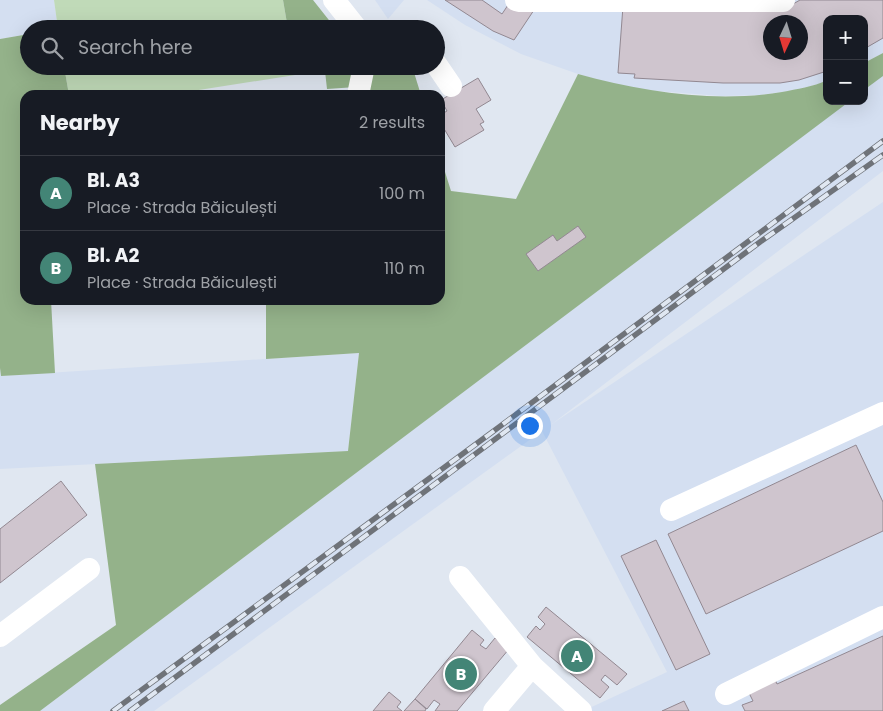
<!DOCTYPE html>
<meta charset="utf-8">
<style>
:root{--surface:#171b24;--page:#242831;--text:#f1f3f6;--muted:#9ea1a6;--line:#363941;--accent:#438576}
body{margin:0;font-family:Poppins,sans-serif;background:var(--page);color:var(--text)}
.controls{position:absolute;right:15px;top:15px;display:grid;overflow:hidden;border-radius:10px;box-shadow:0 5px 20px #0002}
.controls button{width:45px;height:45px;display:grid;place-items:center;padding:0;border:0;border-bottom:1px solid var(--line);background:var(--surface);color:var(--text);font:25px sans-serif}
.compass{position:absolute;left:763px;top:15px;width:45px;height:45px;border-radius:50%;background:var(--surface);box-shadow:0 5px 20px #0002;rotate:184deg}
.you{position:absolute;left:529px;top:425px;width:18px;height:18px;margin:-12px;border:4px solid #fff;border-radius:50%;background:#1a73e8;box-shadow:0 0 0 8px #1a73e833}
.badge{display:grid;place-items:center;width:32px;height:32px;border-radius:50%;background:var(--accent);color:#fff;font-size:16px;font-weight:700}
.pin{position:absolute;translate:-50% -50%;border:2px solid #fff;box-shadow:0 1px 5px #0006}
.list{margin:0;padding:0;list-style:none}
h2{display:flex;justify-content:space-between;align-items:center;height:65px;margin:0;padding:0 20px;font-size:21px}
h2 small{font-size:16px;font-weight:400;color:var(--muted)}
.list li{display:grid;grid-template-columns:32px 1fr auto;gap:15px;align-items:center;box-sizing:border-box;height:75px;padding:0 20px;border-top:1px solid var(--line)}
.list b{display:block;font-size:19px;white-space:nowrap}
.list p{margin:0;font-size:16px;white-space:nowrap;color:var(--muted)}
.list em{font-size:16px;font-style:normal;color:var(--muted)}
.icon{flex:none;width:28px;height:28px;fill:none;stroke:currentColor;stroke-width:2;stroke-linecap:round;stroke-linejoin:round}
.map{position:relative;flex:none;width:883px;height:711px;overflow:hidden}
.search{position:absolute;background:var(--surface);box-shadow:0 5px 20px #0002;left:20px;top:20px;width:425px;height:55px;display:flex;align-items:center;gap:12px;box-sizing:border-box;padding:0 18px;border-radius:28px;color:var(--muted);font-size:19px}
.panel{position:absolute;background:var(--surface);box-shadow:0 5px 20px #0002;left:20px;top:90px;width:425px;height:215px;border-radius:15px}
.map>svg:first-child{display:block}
.built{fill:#d4dff1;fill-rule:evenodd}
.green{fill:#c0dab8}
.forest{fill:#94b28a}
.building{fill:#cfc5ce;stroke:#928891;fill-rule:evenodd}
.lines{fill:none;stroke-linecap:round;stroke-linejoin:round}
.minor{stroke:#fff;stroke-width:22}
.rail-casing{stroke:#6f7379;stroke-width:5.5}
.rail{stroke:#e0e7f1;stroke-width:4;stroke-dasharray:11;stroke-linecap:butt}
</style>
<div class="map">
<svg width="883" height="711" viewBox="0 0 883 711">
<rect width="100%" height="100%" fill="#e0e7f1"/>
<path class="built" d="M0,0H54L58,29H29V34L0,39Z
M375,0H404L388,19Z
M427,0H883V53L864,63V19H827V80L822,83L796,90L761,95L721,96L644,90L612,84L578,74L521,54L465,25ZM770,22H800V52H770Z
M883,75V171L552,424L883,202V711H583L667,672L542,431L154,711H40L849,101H864V89Z
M359,353L348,451L0,469V368L1,376Z"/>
<path class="green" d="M54,0H283L288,29H58Z
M64,66H294L295,75L167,95H69Z"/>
<path class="forest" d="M283,0H313L336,29H288Z
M29,34V66H64L69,95H25V300H51L55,373L1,376L0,368V39Z
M883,53V76L864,90V63Z
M294,66H412L421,95H358L356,87L327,89L325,71L295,75Z
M578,74C643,92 715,103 782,92C797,89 813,87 827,80V101H850L40,711H0V705L116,625L95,464L348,451L359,353L266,359V300H440V156L451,191L516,199Z"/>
<path class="building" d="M445,0H482L502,14L510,2L536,7L514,40L493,31Z
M800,0H883V38L864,49V19H827V71L799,80L780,83H723L634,78L635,74L618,73L623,6L781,11ZM770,22H800V52H770Z
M478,78L491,100L476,109L484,122L480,124L484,130L455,147L440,122V115L447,111L441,100Z
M578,226L586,237L538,271L526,254L553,235L557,241Z
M856,445L883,502V531L706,614L668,534Z
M61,481L87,515L0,583V529Z
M656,540L710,654L676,670L621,556Z
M546,607L627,674L617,685L605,675L601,680L609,687L600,698L527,637L536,626L540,630L545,624L538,617Z
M472,630L484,640L480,645L486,649L495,638L509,649L457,711H435L440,704L434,700L427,709L415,699Z
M883,636V711H745L742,705L753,701L746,687L773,675L777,684Z
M389,692L401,702L397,707L402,711H373Z
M415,699L426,709L425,711H404Z
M684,701L689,711H662Z"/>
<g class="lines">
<path class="minor" d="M334,0L357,29
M516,0L520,1H783L784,0
M436,64L451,86
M358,95L364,66
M671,510L883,413
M460,577L532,666L581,711
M0,636L89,569
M726,694L883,617
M494,711L532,666"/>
<defs>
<path id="rail" d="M113,711L491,433L883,141
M130,711L760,242L883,155"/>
</defs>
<use href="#rail" class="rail-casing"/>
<use href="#rail" class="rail"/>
</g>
</svg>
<div class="controls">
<button>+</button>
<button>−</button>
</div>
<svg class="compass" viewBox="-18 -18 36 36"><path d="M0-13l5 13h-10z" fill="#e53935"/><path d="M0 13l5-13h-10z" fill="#9ea1a6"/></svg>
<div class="you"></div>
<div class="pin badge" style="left:577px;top:656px">A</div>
<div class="pin badge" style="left:461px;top:674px">B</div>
<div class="search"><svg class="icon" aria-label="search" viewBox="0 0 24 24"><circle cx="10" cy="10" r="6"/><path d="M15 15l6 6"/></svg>Search here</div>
<section class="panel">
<h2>Nearby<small>2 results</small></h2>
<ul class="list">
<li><span class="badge">A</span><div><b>Bl. A3</b><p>Place · Strada Băiculești</p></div><em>100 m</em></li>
<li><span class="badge">B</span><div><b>Bl. A2</b><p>Place · Strada Băiculești</p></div><em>110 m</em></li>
</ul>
</section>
</div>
